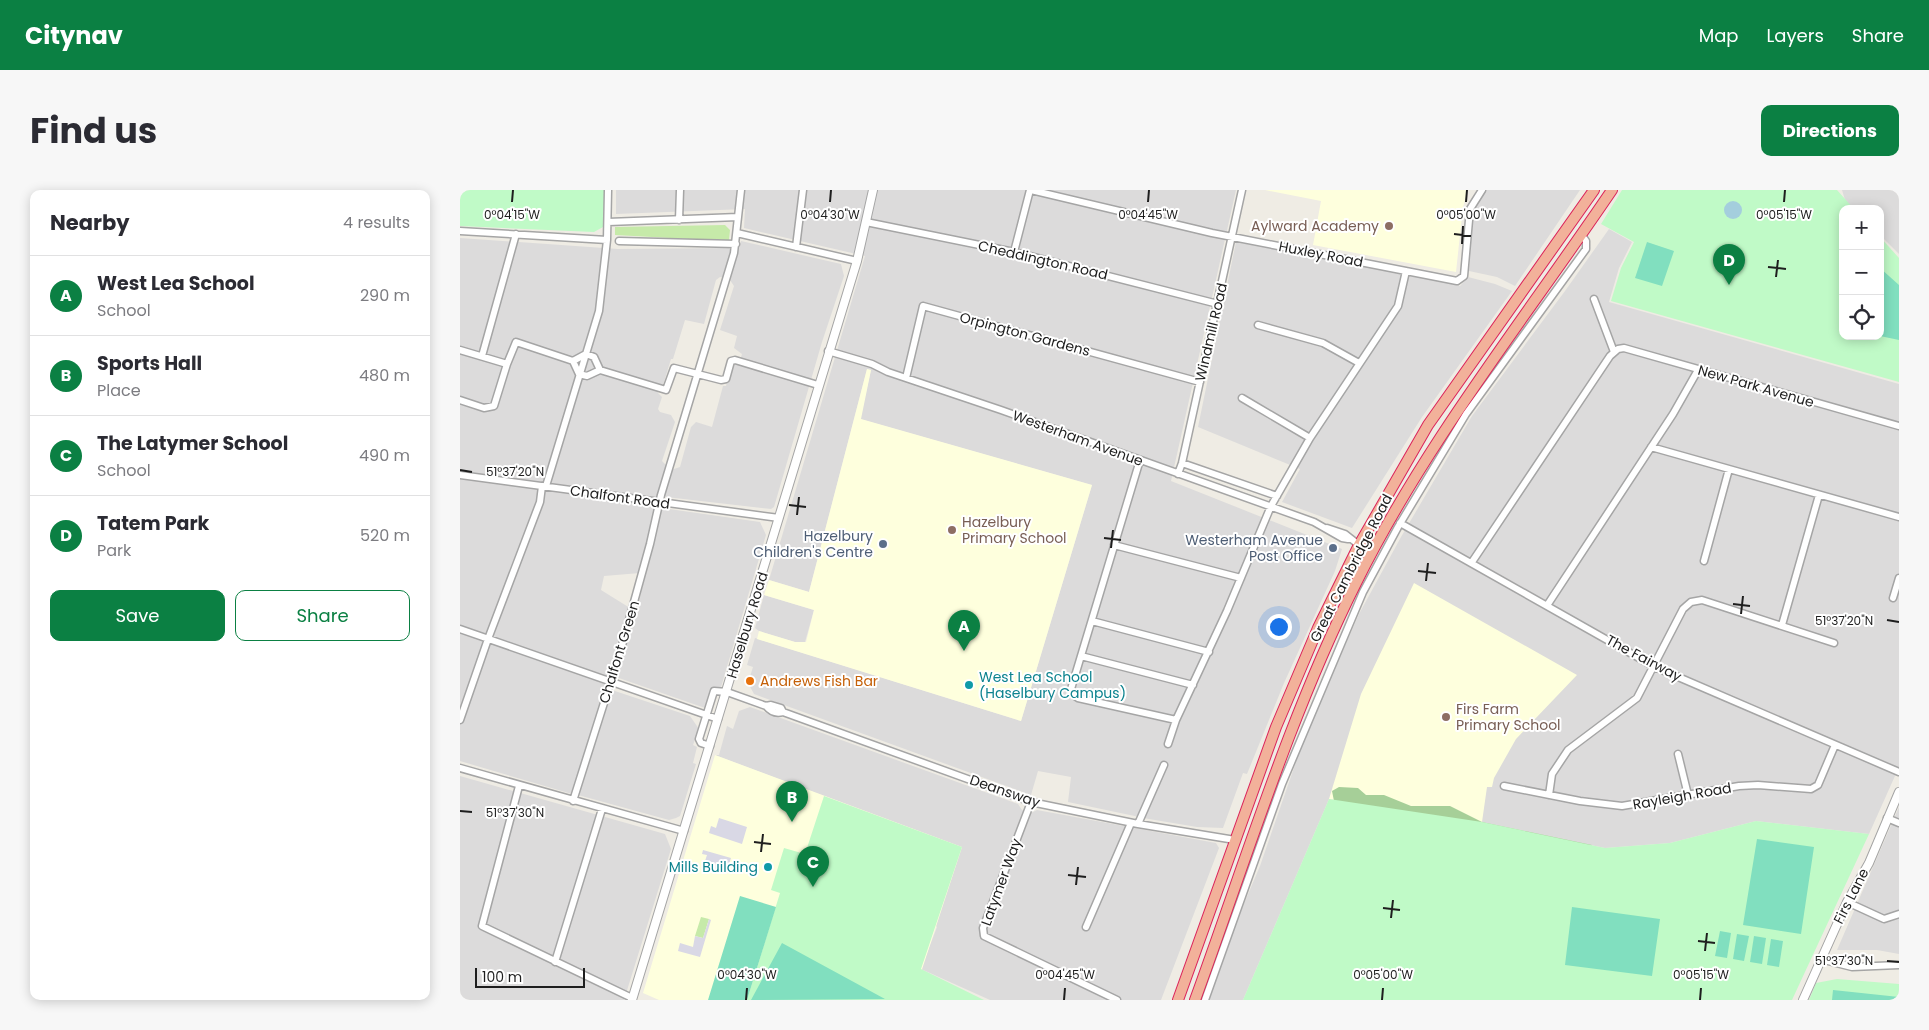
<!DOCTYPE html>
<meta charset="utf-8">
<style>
:root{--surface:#fff;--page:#f7f7f7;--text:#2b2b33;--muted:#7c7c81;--line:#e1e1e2;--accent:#0b8043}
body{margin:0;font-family:Poppins,sans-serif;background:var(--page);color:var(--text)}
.controls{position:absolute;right:15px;top:15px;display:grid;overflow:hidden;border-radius:10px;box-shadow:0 2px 12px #0003}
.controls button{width:45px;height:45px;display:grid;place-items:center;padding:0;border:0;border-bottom:1px solid var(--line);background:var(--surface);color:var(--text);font:25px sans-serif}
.scale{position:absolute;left:15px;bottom:12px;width:110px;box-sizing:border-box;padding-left:5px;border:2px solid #1e1e1e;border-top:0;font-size:14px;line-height:18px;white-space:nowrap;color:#1e1e1e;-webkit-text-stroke:4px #fff;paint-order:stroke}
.you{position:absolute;left:818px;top:436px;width:18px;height:18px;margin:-12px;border:4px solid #fff;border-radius:50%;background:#1a73e8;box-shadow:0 0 0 8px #1a73e833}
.badge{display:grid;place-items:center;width:32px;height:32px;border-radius:50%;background:var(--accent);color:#fff;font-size:16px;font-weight:700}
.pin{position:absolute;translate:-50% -41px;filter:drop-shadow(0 1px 2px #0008)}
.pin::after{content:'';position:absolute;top:26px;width:18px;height:15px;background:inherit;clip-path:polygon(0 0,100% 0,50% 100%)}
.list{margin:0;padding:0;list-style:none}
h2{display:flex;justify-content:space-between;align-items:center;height:65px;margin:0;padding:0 20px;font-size:21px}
h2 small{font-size:16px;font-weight:400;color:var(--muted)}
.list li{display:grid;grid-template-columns:32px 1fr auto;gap:15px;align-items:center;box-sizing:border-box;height:80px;padding:0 20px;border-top:1px solid var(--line)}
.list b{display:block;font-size:19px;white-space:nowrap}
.list p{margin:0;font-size:16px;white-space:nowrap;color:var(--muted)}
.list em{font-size:16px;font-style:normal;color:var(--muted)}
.actions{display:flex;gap:10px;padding:15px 20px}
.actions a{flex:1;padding:11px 0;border:1px solid var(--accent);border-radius:10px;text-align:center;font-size:18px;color:var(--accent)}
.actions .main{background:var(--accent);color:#fff}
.icon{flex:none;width:28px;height:28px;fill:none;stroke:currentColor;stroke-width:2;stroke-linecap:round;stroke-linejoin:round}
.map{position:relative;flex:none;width:1439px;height:810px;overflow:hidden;border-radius:10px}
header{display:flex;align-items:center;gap:30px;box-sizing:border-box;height:70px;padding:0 25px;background:var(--accent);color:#fff}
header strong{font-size:24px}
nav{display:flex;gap:28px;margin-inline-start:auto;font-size:18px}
.intro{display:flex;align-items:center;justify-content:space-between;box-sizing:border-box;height:120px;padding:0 30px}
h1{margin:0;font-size:35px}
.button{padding:12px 22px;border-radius:10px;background:var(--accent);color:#fff;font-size:18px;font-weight:700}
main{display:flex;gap:30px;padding:0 30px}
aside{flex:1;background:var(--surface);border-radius:10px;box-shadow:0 2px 12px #0003}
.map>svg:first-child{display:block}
.residential{fill:#dcdbdb}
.education{fill:#feffdd}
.grass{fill:#c6eaa9}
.forest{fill:#a6cf98}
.park{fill:#c0fac7}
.pitch{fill:#81dfbf}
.plaza{fill:#d9d8e5}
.water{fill:#a4cedd}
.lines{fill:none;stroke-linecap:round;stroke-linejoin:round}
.minor-casing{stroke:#a5a5a5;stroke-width:9}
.tertiary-casing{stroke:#a5a5a5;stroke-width:10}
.trunk-casing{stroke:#db235a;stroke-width:12}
.minor{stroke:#fff;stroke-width:6}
.tertiary{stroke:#fff;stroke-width:8}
.trunk{stroke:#f2b19a;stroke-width:10}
.ticks{fill:none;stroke:#1e1e1e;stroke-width:2}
.education-dot{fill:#8d6e63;stroke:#fff;stroke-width:2}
.service-dot{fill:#5c6f8a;stroke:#fff;stroke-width:2}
.food-dot{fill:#e8710a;stroke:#fff;stroke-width:2}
.culture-dot{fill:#0f9aa8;stroke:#fff;stroke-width:2}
.labels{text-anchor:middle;stroke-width:4;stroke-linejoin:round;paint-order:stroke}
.education-label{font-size:14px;fill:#785e54;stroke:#fff;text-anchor:start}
.street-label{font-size:14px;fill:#1e1e1e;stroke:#fff}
.service-label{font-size:14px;fill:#4e5e75;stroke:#fff;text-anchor:end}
.culture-label{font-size:14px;fill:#0d838f;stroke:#fff;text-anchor:start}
.food-label{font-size:14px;fill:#c56008;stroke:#fff;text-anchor:start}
.ticks-label{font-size:12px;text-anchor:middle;fill:#1e1e1e;stroke:#fff;stroke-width:4;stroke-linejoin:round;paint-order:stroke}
</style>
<header>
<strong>Citynav</strong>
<nav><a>Map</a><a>Layers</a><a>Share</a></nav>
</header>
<div class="intro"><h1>Find us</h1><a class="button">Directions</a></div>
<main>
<aside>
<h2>Nearby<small>4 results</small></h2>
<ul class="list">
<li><span class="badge">A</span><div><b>West Lea School</b><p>School</p></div><em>290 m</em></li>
<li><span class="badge">B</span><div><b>Sports Hall</b><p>Place</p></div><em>480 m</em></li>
<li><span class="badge">C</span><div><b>The Latymer School</b><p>School</p></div><em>490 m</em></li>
<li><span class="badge">D</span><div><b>Tatem Park</b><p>Park</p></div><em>520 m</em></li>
</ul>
<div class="actions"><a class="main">Save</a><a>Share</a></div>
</aside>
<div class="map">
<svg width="1439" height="810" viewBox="0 0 1439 810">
<rect width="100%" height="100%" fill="#efece4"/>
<path class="residential" d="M156,0H776L711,291L882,359L875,381L824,493L787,584L783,583L763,638L737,637L689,629L608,612L611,587L578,581L571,605L294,504L288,493L293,477L287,475L295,448L561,531L632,295L400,229L411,180L407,179L349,402L309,390L405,66L284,38L285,19L156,24Z
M1025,0H1120L1055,96L1037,87L1009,81L1012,19Z
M1382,0H1439V64L1420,45V19H1394L1385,10Z
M1149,39L1172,52L1159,78L1149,112L1439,194V577L1409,644L1296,631L1210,653L1145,658L1022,632L869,609L783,810H743L800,676L845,546L899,424L941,347L1012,226L1105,101Z
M0,48L158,59L269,58L273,61L264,88L260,87L256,90L244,134L225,130L213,169H211L204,192L198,203L202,207L198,219L200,222L211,225L215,232L202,271L207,276L180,383L144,386L141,400L170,418L112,604L0,571Z
M281,51L381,74L384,86L362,152L314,317L311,319L206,307L204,305L211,280L220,277L231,237L236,232L252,237L263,196H266L272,175L279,174L282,164L274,158L277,146L260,140L274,96L270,90Z
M776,52L991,92L1000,96L1008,87L1035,94L1052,101L962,227L892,338L822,312L840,279L738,237Z
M202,318L300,332L306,345L261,497H252L245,518L156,487L179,411Z
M304,405L354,420L345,452H335L299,441L295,438Z
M152,500L230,526L239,539L233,555L237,557L233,573L236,574L220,626L216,628L209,630L118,605Z
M290,517L558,614L562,620L571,623L577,620L756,653L759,658L701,810H530L461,779L477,737L385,614L255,565H259L267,536L273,539L279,521Z
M0,586L205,644L211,659L164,810H0Z
M1439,617V764L1417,760H1377Z"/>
<path class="education" d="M805,0H1008L1003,17L996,82L853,55L861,11Z
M407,179L411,180L401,229L632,295L561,531L297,449L299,441L335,452H346L354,420L304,405L309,390L349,402Z
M954,393L1117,485L1056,549L1034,588L1032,597H1027L1022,632L869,609L901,504Z
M255,565L502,657L452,810H199L183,803Z"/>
<path class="grass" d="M265,35L270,40L269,50L266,51L155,45V37Z
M241,727L249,729L243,748L235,746Z"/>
<path class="forest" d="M879,597L898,598L906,605H924L951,616H990L1022,632L1132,655L1129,658L874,611L872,601Z"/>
<path class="park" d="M0,0H145L143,37L134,42L0,36Z
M1162,0H1377L1394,19H1383V146H1420V47L1439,68V192L1151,111L1161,78L1174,52L1141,34Z
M364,606L502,657L461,779L524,810H287L320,703L311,700L324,658L345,664Z
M869,609L1022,632L1145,658L1210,653L1296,631L1409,644L1332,810H783Z
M1377,789L1439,794V810H1349L1356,793Z"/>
<path class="pitch" d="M1187,52L1214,61L1202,96L1175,88Z
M1420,78L1439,95V150L1420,146Z
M1383,83V112L1379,107V89Z
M1297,649L1354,657L1341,744L1283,735Z
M280,706L316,717L287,810H248Z
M1112,717L1200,729L1192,786L1105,775Z
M1260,741L1271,743L1267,768L1255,766Z
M1277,744L1289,746L1284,771L1273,769Z
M1294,746L1306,748L1302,774L1290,772Z
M1311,749L1323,751L1319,777L1307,775Z
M322,753L425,809L291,810Z
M1373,800L1439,807V810H1372Z"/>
<path class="plaza" d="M259,628L287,637L282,654L249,643L251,636L256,638Z
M243,660L271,668L266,684L243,677L247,665L242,664Z
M249,729L251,730L240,767L218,761L220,753L233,757L235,746L243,748Z"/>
<path class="water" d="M1264 20a9 9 0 1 1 18 0a9 9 0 1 1-18 0Z"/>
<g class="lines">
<defs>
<path id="minor" d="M571,0L752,43L997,91L1004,86L1010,19L1022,0
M219,30L220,0
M148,32L278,27
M406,32L554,62L758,114
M0,41L147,50
M277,43L397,71
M159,51L276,54
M336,57L343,0
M554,62L570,0
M1134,109L1154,162
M798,135L863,153L899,173
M0,160L47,174L34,216L24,218L0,210
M368,161L412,174L428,182L541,220L854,332L882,348L888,349
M126,164L134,167L140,180L127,186L119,184L113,171Z
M22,166L56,44
M47,174L56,152L113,171
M140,180L206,200L214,178L261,190L266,189L271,171L275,170L358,195
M446,188L463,116L740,192
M782,208L850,248
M1191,257L1439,327
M680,270L611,499L612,504L618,508L716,530
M722,273L817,306
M718,284L722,273L782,0
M0,285L319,328
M86,296L139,121L147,50L148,0
M940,333L1195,477L1439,582
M867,338L885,344L899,355
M654,355L781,388
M1244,371L1269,279
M1012,372L1150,166L1158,159L1164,158L1439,236
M1433,408L1439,388
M1088,414L1213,224L1238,180
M632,431L749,462
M1322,435L1359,305
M0,439L258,529
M621,466L733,495
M306,516C310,521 316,524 323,522L571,612L678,634L775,650
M0,530L28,449L80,312L82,296
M708,554L716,530L767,421L811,316L850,248L938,116L946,81
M250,556L241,553L239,549L254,501L267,502L306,516L311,515L321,518L323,522
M1218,564L1228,605
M0,578L224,641
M59,596L22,736L172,808
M1044,596L1120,611L1162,616L1279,596L1298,595L1351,599L1358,595L1375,555
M1089,605L1092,584L1108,560L1177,508L1223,419L1231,412L1242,410L1374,453
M113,611L161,459L190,354L201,305L274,63L281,0
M571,612L523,738L524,746L657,810
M1427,628L1439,633
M678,634L704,575
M1387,712L1424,729L1439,724
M626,737L671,633
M1360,769L1392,777L1439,775
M95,772L142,619
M745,810L822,594L903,402L938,337L1006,224L1126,59V51L1121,44"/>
<path id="tertiary" d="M172,810L397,71L413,0
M1343,810L1387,712L1409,673L1439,602"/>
<path id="trunk" d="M718,810L816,537L858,438L899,355L968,235L1134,0
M735,810C786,670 829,527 896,393C966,252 1064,130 1152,0"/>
</defs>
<use href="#minor" class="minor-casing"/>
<use href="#tertiary" class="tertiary-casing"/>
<use href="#trunk" class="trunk-casing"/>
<use href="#minor" class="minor"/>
<use href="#tertiary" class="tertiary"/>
<use href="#trunk" class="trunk"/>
</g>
<path class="ticks" d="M52,12L53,0M370,12L371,0M688,12L689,0M1006,12L1007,0M1324,12L1325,0M994,44L1011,46M1002,54L1003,36M1308,77L1326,79M1316,87L1318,70M0,280L12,282M329,315L346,317M337,325L339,307M644,348L661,350M651,358L653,340M958,381L976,383M966,391L968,373M1273,414L1290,416M1281,424L1283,406M1427,430L1439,432M0,621L12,622M294,652L311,654M301,662L303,644M608,685L626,687M616,695L618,677M923,718L940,720M931,728L933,710M1238,751L1255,753M1245,761L1247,743M1427,771L1439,772M286,810L287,798M604,810L605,798M922,810L923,798M1240,810L1241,798"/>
<g class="education-dot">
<circle cx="929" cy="36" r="5"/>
<circle cx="492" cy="340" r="5"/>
<circle cx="986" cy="527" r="5"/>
</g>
<g class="service-dot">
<circle cx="423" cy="354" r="5"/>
<circle cx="873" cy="358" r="5"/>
</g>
<circle class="food-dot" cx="290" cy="491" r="5"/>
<g class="culture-dot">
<circle cx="509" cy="495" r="5"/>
<circle cx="308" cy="677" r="5"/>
</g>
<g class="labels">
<g class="education-label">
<text x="919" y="41" text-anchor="end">Aylward Academy</text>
<text x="502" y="337">Hazelbury<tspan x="502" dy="16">Primary School</tspan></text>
<text x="996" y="524">Firs Farm<tspan x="996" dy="16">Primary School</tspan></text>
</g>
<g class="street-label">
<text transform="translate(861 64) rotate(11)" y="5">Huxley Road</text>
<text transform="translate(583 70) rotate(13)" y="5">Cheddington Road</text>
<text transform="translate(751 142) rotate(-77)" y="5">Windmill Road</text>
<text transform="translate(565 144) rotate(15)" y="5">Orpington Gardens</text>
<text transform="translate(1296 196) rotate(16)" y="5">New Park Avenue</text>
<text transform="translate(618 248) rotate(20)" y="5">Westerham Avenue</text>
<text transform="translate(160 307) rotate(8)" y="5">Chalfont Road</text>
<text transform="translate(891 378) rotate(-63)" y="5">Great Cambridge Road</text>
<text transform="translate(287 435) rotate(-73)" y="5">Haselbury Road</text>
<text transform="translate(159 462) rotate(-73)" y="5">Chalfont Green</text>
<text transform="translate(1184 468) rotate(28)" y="5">The Fairway</text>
<text transform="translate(545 601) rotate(19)" y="5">Deansway</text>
<text transform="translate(1222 606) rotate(-10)" y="5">Rayleigh Road</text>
<text transform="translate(541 692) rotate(-70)" y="5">Latymer Way</text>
<text transform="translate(1391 706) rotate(-63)" y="5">Firs Lane</text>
</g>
<g class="service-label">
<text x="413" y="351">Hazelbury<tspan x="413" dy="16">Children's Centre</tspan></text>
<text x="863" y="355">Westerham Avenue<tspan x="863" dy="16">Post Office</tspan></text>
</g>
<g class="culture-label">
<text x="519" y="492">West Lea School<tspan x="519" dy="16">(Haselbury Campus)</tspan></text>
<text x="298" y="682" text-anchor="end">Mills Building</text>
</g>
<g class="food-label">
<text x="300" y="496">Andrews Fish Bar</text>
</g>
</g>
<g class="ticks-label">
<text x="52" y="29">0°04'15"W</text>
<text x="370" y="29">0°04'30"W</text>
<text x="688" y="29">0°04'45"W</text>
<text x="1006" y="29">0°05'00"W</text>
<text x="1324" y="29">0°05'15"W</text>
<text x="55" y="286">51°37'20"N</text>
<text x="1384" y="435">51°37'20"N</text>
<text x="55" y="627">51°37'30"N</text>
<text x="1384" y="775">51°37'30"N</text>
<text x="287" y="789">0°04'30"W</text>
<text x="605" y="789">0°04'45"W</text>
<text x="923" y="789">0°05'00"W</text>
<text x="1241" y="789">0°05'15"W</text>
</g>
</svg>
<div class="controls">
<button>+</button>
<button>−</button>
<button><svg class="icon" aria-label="locate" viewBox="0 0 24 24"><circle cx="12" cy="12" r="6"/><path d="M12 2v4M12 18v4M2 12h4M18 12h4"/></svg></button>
</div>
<div class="scale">100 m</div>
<div class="you"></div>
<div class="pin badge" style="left:504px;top:461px">A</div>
<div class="pin badge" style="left:332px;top:632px">B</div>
<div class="pin badge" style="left:353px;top:697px">C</div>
<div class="pin badge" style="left:1269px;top:95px">D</div>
</div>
</main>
